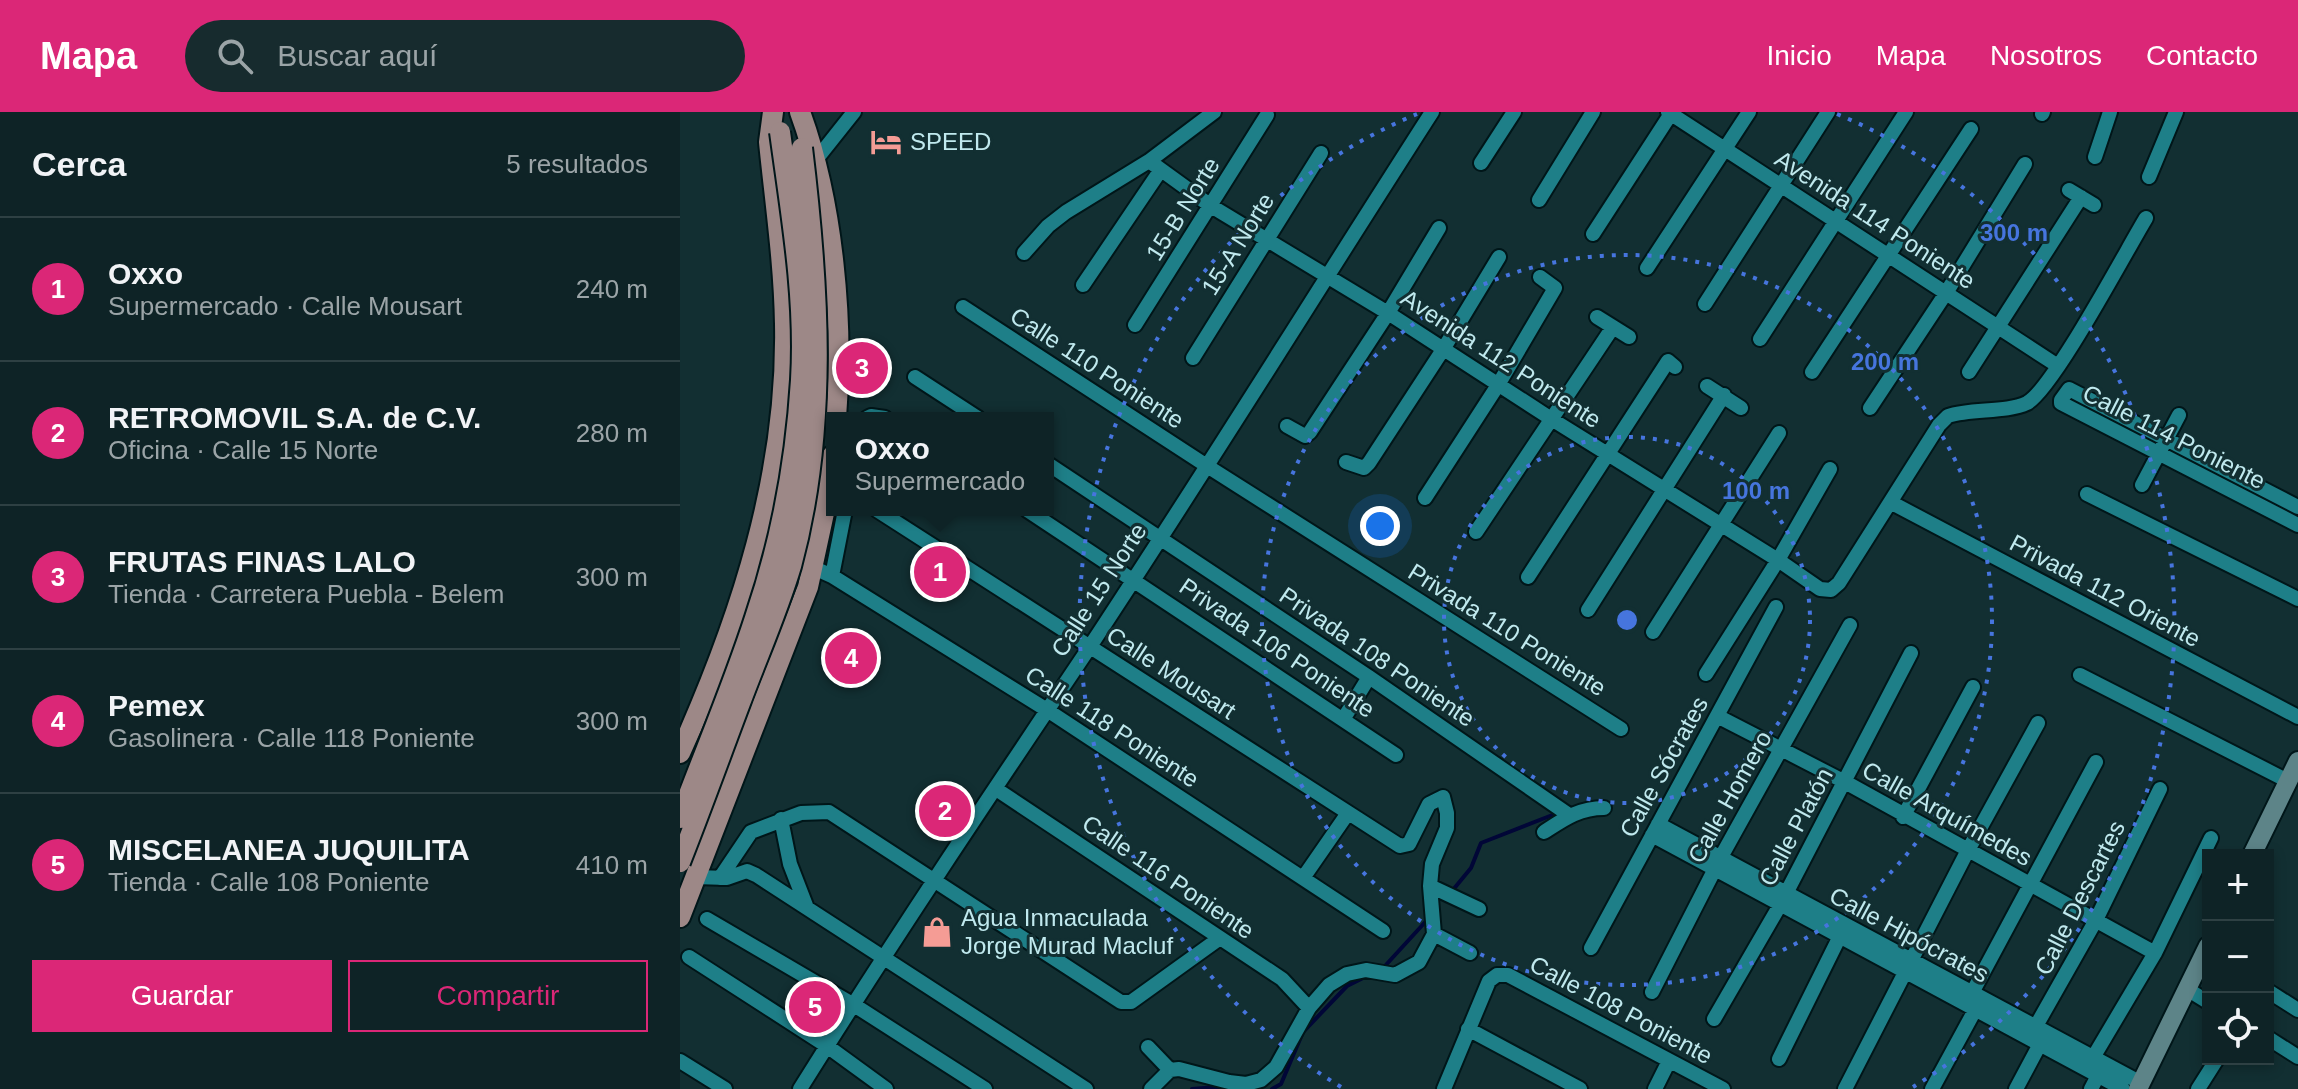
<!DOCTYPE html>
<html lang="es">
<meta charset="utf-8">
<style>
:root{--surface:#0e2326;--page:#172b2e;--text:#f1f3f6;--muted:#9ba4a7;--line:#2e4043;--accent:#db2777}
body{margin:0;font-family:Arial,sans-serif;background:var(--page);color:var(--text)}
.controls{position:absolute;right:24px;bottom:24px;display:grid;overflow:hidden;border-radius:0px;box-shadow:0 4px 12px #0003}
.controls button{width:72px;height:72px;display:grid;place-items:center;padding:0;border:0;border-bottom:2px solid var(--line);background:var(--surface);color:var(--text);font:40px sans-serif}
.you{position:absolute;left:700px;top:414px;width:28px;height:28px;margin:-20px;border:6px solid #fff;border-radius:50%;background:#1a73e8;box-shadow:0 0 0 12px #1a73e833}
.badge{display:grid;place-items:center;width:52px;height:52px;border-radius:50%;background:var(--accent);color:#fff;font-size:26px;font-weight:700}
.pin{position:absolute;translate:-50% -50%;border:4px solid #fff;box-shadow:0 2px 8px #0006}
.popup{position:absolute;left:146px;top:300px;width:228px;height:104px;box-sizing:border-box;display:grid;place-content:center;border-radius:0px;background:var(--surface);filter:drop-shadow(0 2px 6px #0005);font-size:26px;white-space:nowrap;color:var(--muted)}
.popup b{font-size:30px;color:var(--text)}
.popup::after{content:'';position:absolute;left:50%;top:100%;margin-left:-16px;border:16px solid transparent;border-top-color:var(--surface)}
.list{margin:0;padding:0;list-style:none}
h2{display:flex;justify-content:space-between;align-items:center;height:104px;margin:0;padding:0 32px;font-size:34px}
h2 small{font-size:26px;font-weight:400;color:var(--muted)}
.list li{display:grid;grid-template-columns:52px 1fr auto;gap:24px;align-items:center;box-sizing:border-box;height:144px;padding:0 32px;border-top:2px solid var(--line)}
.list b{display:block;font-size:30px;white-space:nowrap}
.list p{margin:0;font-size:26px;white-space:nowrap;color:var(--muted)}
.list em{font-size:26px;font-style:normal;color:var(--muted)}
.actions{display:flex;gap:16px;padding:24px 32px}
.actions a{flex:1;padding:18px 0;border:2px solid var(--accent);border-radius:0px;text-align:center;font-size:28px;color:var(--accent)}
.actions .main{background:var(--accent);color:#fff}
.icon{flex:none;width:44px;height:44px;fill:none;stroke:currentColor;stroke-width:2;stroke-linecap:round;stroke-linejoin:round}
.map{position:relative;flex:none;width:1618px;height:977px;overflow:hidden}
header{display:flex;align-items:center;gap:48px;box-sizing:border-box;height:112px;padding:0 40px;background:var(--accent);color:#fff}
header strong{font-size:38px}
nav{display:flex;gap:44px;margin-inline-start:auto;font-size:28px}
.search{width:560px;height:72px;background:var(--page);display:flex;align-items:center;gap:20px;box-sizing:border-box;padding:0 28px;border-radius:44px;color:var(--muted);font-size:30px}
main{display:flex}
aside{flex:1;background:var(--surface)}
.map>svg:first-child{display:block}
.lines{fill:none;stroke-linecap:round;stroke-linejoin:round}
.stream{stroke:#010637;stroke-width:4}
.street-casing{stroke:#001619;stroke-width:18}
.secondary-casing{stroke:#001619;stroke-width:22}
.primary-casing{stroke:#001619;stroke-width:24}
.street{stroke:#1e7f88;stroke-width:14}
.secondary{stroke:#5d8488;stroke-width:18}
.primary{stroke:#9d8887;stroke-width:20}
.primary-bridge-casing{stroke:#001619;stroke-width:24;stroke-linecap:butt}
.primary-bridge{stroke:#9d8887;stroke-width:20}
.ring{fill:none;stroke:#4675de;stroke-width:4;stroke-dasharray:4 8}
.labels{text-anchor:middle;stroke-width:6;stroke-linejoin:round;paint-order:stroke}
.poi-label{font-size:24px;fill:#c0e9ee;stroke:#122f32;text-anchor:start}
.street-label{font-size:24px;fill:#c0e9ee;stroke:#122f32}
.centre{fill:#4675de;stroke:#122f32;stroke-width:4}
.ring-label{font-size:24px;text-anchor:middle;font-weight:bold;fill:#4675de;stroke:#122f32;stroke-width:6;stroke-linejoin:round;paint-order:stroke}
</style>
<header>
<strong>Mapa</strong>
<div class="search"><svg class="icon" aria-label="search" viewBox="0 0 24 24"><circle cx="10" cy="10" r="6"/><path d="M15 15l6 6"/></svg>Buscar aquí</div>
<nav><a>Inicio</a><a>Mapa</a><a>Nosotros</a><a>Contacto</a></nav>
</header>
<main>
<aside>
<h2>Cerca<small>5 resultados</small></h2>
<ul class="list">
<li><span class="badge">1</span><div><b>Oxxo</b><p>Supermercado · Calle Mousart</p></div><em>240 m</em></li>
<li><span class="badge">2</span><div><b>RETROMOVIL S.A. de C.V.</b><p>Oficina · Calle 15 Norte</p></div><em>280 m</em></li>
<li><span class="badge">3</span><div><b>FRUTAS FINAS LALO</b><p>Tienda · Carretera Puebla - Belem</p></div><em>300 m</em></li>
<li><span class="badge">4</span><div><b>Pemex</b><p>Gasolinera · Calle 118 Poniente</p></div><em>300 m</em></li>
<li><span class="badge">5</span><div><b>MISCELANEA JUQUILITA</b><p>Tienda · Calle 108 Poniente</p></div><em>410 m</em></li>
</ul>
<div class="actions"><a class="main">Guardar</a><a>Compartir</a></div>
</aside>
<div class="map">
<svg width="1618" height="977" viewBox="0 0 1618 977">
<rect width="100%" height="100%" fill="#122f32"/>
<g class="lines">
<path class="stream" d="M772,779L791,756L801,731L875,702
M704,855L748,807
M512,977L537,975L541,977
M592,977L601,972L623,920L667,874L689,863"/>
<defs>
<path id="street" d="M988,0L1378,254
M1362,2L1363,0
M1415,45L1430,0
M135,49L174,0
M469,49L531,94L708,201L873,308L1098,448L1140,477L1151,478L1159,471L1259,313L1268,304C1291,296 1326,301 1347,291C1373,277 1446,139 1466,106
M801,51L834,0
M1469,65L1496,0
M1389,78L1414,93
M859,88L913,0
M913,122L992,0
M344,141L368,114L386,100L469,49L534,0
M967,156L1069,0
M403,173L480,59
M1025,192L1148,0
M283,195L527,354L941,617
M917,205L949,225
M455,213L587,3
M1080,227L1226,0
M513,246L641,41
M1132,260L1291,17
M1289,260L1401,85
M235,265L298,306
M1027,274L1061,296
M1190,296L1266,181L1345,52
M187,306L191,304L205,306
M607,314L625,324L630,320L708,201L759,116
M666,350L684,356L689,351L764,236L819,145
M368,352L689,565L889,703
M1462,373L1499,303
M1407,382L1618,487
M745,386L818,273L875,176L860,165
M1212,391L1618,605
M1618,395L1389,277L1381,288V291L1618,413
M197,398L720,734L729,732L749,692L763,685L767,701V716L752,752L750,774L754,822L739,850L715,863L686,858L667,862L649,873L629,896L596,955L581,968L566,972L549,970L499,957L490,958L471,977
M347,398L716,643
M796,420L933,215
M132,455L152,464L367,598L703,819
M152,464L165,398
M848,465L988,249L995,255
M908,498L1044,283
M973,520L1099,321
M1026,562L1098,448L1150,357
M1400,563L1608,669
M1037,604L1165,670L1475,841
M664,606L689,565
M316,677L602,867L629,896
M1223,705L1293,575
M101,707L110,752L127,796
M978,712L1461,971
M864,720C884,707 899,696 924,696
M972,723L1443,977
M15,765L47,766L67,759L76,763L406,977
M40,766L71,720L121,701L149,700L441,890H451L540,826
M623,766L668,701
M750,774L799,797
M27,807L174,893L305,977
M754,822L790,841
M911,836L1096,495
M9,845L147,934L206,977
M1507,877L1528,890
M1588,879L1618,898
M972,880L1041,745L1170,513
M1292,881L1416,650
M1034,907L1100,793L1231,541
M1356,914L1416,808L1480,677
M788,917L900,977
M1588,926L1618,945
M468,935L490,958
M1414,944L1475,841L1531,726
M1099,947L1159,826
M0,949L45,977
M120,977C213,828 311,682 409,536C526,359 637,179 752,0
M764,977L809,869L817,863H828L1043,977
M975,977L989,949
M1165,977L1287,740L1358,611
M1252,977L1295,898
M1336,977L1360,932
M1411,977L1423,954
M1518,977L1537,947"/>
<path id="secondary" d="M1572,743L1618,649
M1458,977L1528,834"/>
<path id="primary" d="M120,0C153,90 164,210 156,306
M0,641C61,506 108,362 105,212C104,151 95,90 89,30L93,0
M0,805L128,475L147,387L152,344"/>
</defs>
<use href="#street" class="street-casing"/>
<use href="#secondary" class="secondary-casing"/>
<use href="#primary" class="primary-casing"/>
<use href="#street" class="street"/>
<use href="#secondary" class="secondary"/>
<use href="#primary" class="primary"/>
<defs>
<path id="primary-bridge" d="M0,706C25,639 53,574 75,506C101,430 116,348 121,268C126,185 111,101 100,20
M0,750C21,697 40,644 60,591C77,545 97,501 111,454C148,318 139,175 122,36"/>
</defs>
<use href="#primary-bridge" class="primary-bridge-casing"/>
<use href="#primary-bridge" class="primary-bridge"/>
</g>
<g class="ring">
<circle cx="947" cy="508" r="183"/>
<circle cx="947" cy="508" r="365"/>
<path d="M661 975A548 548 0 0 1 737 2M1157 2A548 548 0 0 1 1233 975"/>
</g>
<defs>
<symbol id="hotel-bare" viewBox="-9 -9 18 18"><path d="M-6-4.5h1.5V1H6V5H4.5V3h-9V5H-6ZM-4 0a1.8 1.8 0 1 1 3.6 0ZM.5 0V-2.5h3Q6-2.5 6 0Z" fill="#f59c95" stroke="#122f32" stroke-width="2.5" paint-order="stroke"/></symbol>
<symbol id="shop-bare" viewBox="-9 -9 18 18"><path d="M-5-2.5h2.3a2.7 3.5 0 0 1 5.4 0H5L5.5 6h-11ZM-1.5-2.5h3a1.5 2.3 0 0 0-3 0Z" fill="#f59c95" stroke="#122f32" stroke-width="2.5" paint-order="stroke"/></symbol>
</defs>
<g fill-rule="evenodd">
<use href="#hotel-bare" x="184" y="8" width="44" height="44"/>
<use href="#shop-bare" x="235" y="798" width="44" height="44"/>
</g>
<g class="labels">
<g class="poi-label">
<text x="230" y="38">SPEED</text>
<text x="281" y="814">Agua Inmaculada<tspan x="281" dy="28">Jorge Murad Macluf</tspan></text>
</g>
<g class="street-label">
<text transform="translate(503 97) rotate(-58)" y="8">15-B Norte</text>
<text transform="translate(1195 108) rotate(33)" y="8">Avenida 114 Poniente</text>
<text transform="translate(558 132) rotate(-58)" y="8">15-A Norte</text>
<text transform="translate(821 247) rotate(33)" y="8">Avenida 112 Poniente</text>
<text transform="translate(417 256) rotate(33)" y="8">Calle 110 Poniente</text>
<text transform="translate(1494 325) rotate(27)" y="8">Calle 114 Poniente</text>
<text transform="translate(419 478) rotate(-57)" y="8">Calle 15 Norte</text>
<text transform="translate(1425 479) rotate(28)" y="8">Privada 112 Oriente</text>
<text transform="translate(827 518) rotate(32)" y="8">Privada 110 Poniente</text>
<text transform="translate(597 536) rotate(34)" y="8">Privada 106 Poniente</text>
<text transform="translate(697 545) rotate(34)" y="8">Privada 108 Poniente</text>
<text transform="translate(491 561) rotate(33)" y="8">Calle Mousart</text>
<text transform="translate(432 615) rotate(33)" y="8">Calle 118 Poniente</text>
<text transform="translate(984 655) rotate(-61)" y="8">Calle Sócrates</text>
<text transform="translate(1050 685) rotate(-61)" y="8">Calle Homero</text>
<text transform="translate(1267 702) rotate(29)" y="8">Calle Arquímedes</text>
<text transform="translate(1116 715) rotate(-62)" y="8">Calle Platón</text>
<text transform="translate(488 765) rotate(34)" y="8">Calle 116 Poniente</text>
<text transform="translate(1400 786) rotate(-63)" y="8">Calle Descartes</text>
<text transform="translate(1229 823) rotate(28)" y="8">Calle Hipócrates</text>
<text transform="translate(941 898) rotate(28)" y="8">Calle 108 Poniente</text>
</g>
</g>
<circle cx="947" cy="508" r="12" class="centre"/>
<g class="ring-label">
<text x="1334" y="129">300 m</text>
<text x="1205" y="258">200 m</text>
<text x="1076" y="387">100 m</text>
</g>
</svg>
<div class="controls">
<button>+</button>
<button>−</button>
<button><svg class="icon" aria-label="locate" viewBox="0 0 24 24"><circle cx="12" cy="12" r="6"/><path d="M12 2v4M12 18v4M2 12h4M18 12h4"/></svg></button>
</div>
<div class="you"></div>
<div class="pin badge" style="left:260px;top:460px">1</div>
<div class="popup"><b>Oxxo</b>Supermercado</div>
<div class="pin badge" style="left:265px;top:699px">2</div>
<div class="pin badge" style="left:182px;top:256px">3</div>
<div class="pin badge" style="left:171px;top:546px">4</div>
<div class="pin badge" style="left:135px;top:895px">5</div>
</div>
</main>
